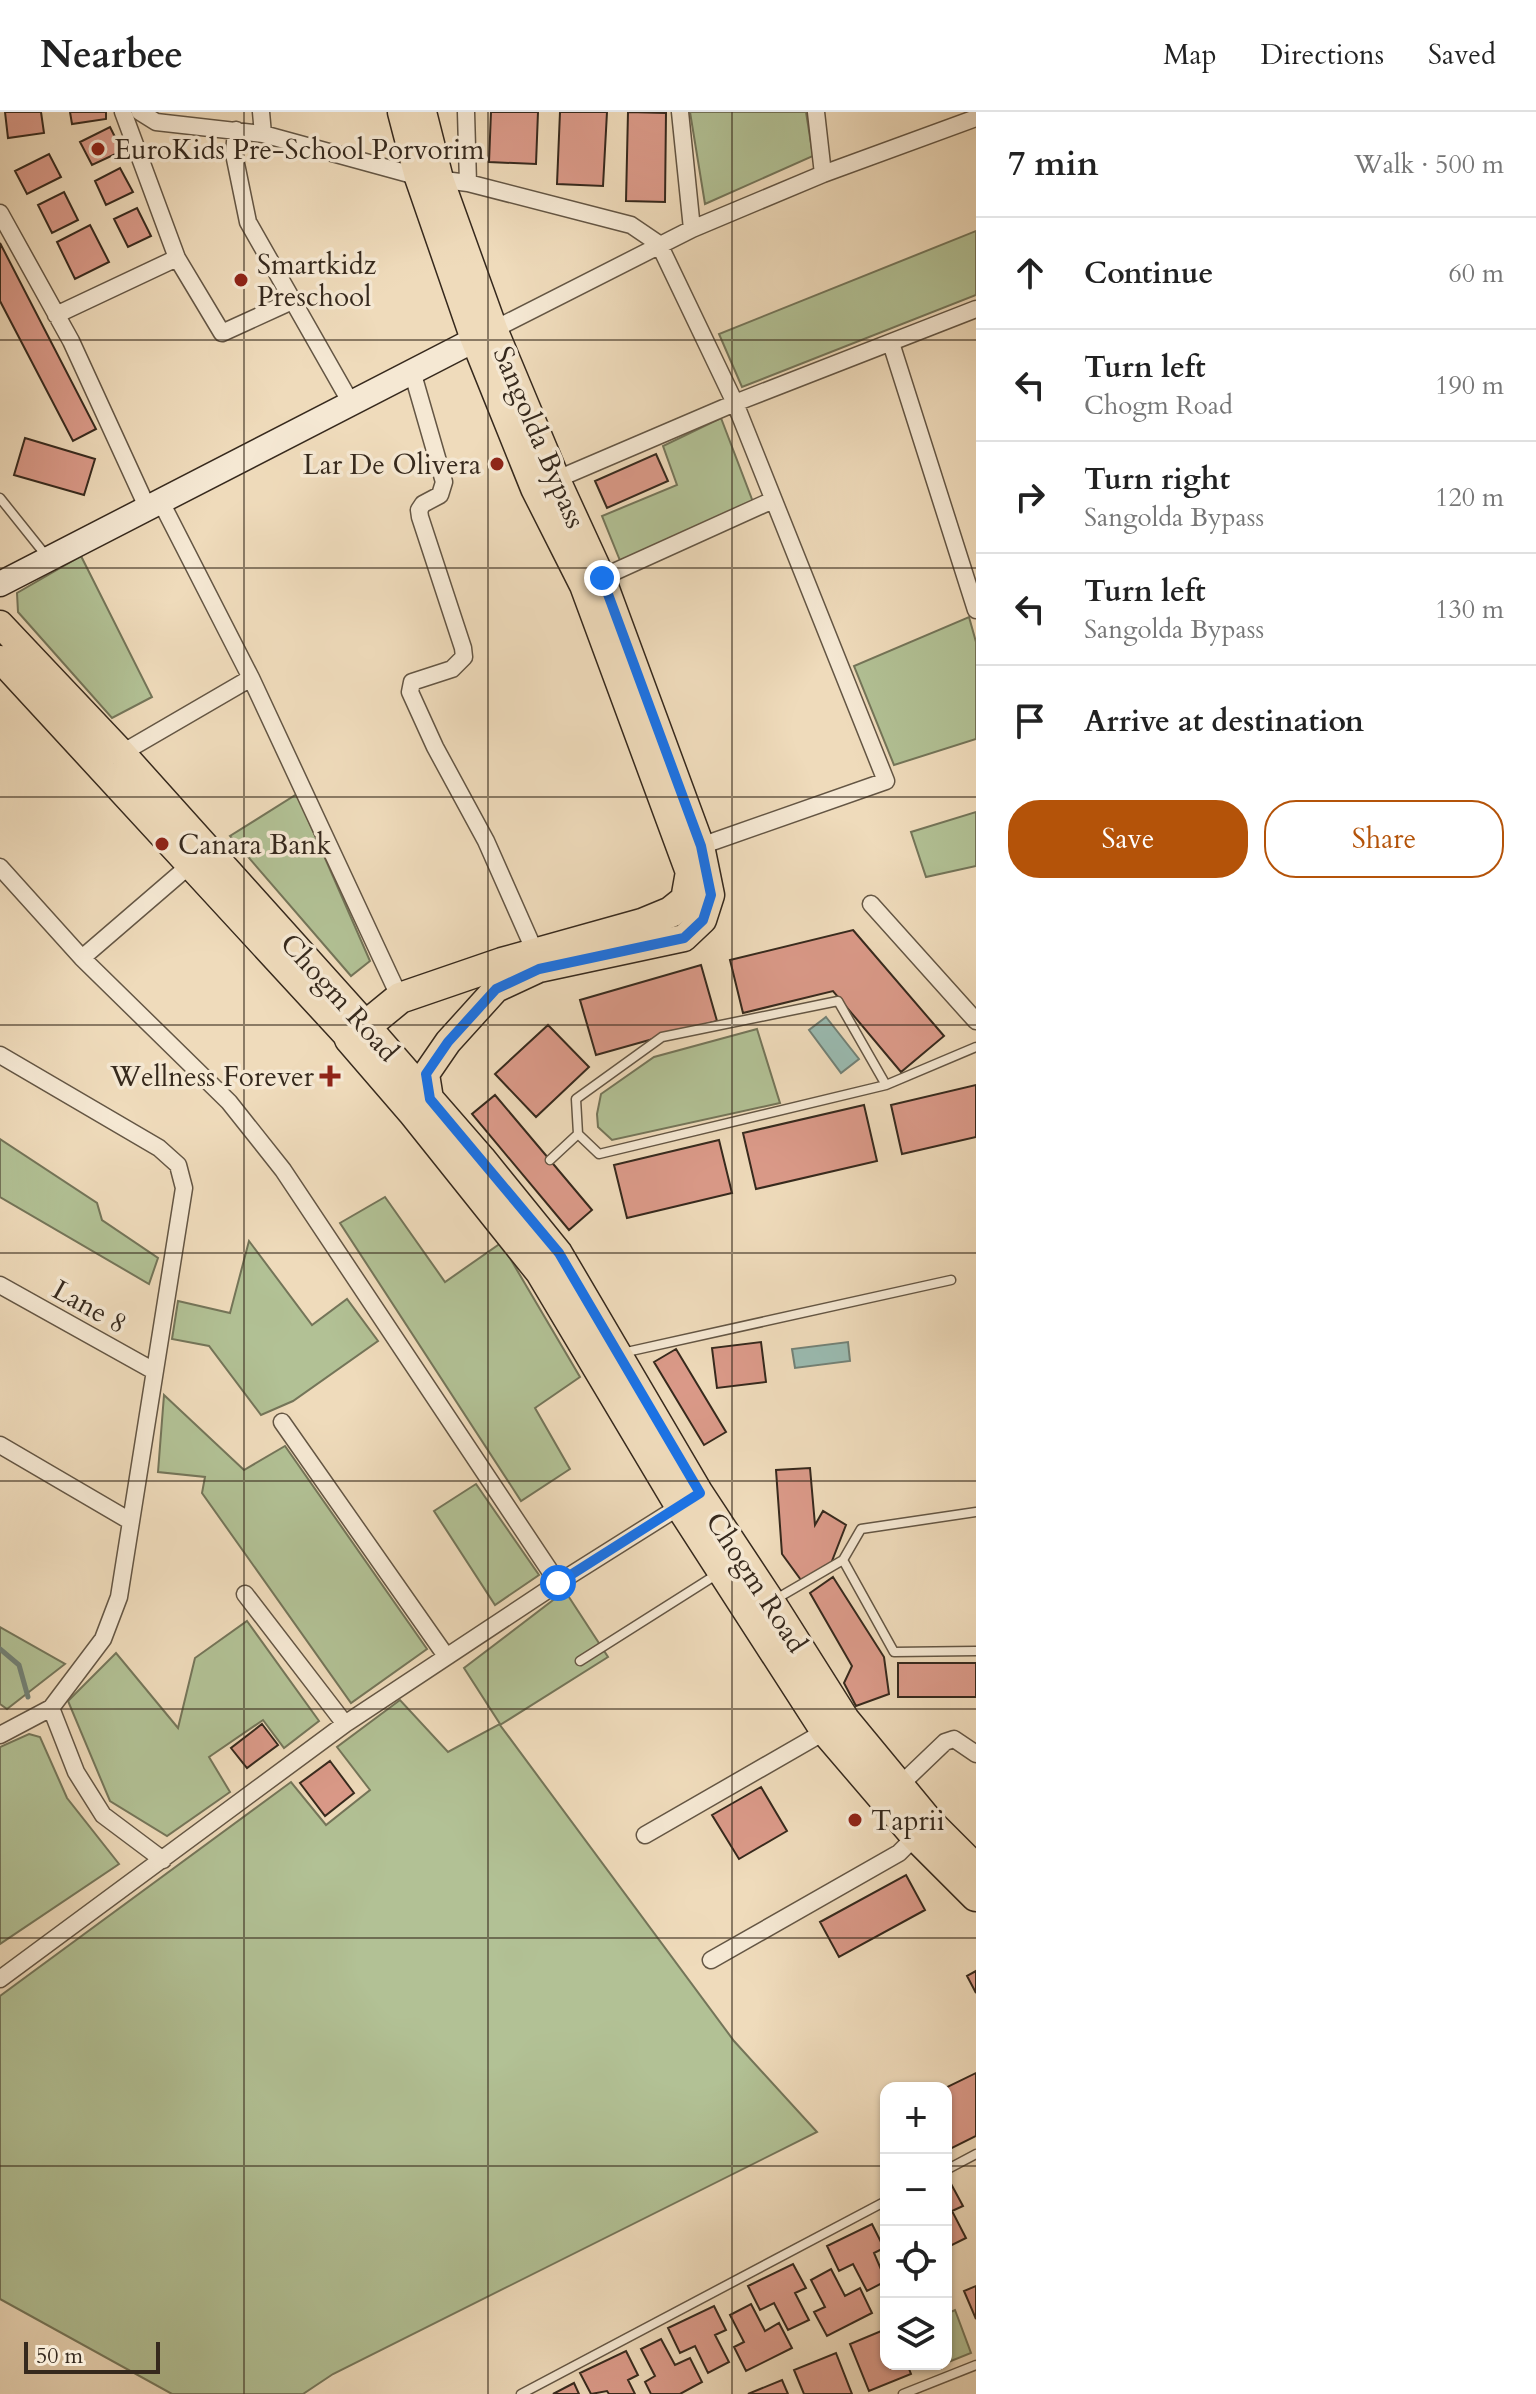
<!DOCTYPE html>
<meta charset="utf-8">
<style>
:root{--surface:#fff;--page:#f2f2f2;--text:#222;--muted:#767676;--line:#e0e0e0;--accent:#b45309}
body{margin:0;font-family:Cardo,serif;background:var(--page);color:var(--text)}
.controls{position:absolute;right:24px;bottom:24px;display:grid;overflow:hidden;border-radius:16px;box-shadow:0 2px 6px #0004}
.controls button{width:72px;height:72px;display:grid;place-items:center;padding:0;border:0;border-bottom:2px solid var(--line);background:var(--surface);color:var(--text);font:40px sans-serif}
.scale{position:absolute;left:24px;bottom:20px;width:136px;box-sizing:border-box;padding-left:8px;border:4px solid #36291d;border-top:0;font-size:22px;line-height:28px;white-space:nowrap;color:#36291d;-webkit-text-stroke:6px #f5e8d3;paint-order:stroke}
.stop{position:absolute;width:24px;height:24px;margin:-18px;border:6px solid #1a73e8;border-radius:50%;background:#fff}
.stop.end{background:#1a73e8;border-color:#fff;box-shadow:0 2px 8px #0008}
.list{margin:0;padding:0;list-style:none}
h2{display:flex;justify-content:space-between;align-items:center;height:104px;margin:0;padding:0 32px;font-size:34px}
h2 small{font-size:26px;font-weight:400;color:var(--muted)}
.list li{display:grid;grid-template-columns:52px 1fr auto;gap:24px;align-items:center;box-sizing:border-box;height:112px;padding:0 32px;border-top:2px solid var(--line)}
.list b{display:block;font-size:30px;white-space:nowrap}
.list p{margin:0;font-size:26px;white-space:nowrap;color:var(--muted)}
.list em{font-size:26px;font-style:normal;color:var(--muted)}
.actions{display:flex;gap:16px;padding:24px 32px}
.actions a{flex:1;padding:18px 0;border:2px solid var(--accent);border-radius:32px;text-align:center;font-size:28px;color:var(--accent)}
.actions .main{background:var(--accent);color:#fff}
.icon{flex:none;width:44px;height:44px;fill:none;stroke:currentColor;stroke-width:2;stroke-linecap:round;stroke-linejoin:round}
.map{position:relative;flex:none;width:976px;height:2282px;overflow:hidden}
header{display:flex;align-items:center;gap:48px;box-sizing:border-box;height:112px;padding:0 40px;background:var(--surface);border-bottom:2px solid var(--line)}
header strong{font-size:38px}
nav{display:flex;gap:44px;margin-inline-start:auto;font-size:28px}
main{display:flex}
aside{flex:1;background:var(--surface)}
.map>svg:first-child{display:block}
.green{fill:#b2c195;stroke:#747559;stroke-width:2}
.water{fill:#9abbb1;stroke:#728176;stroke-width:2}
.lines{fill:none;stroke-linecap:round;stroke-linejoin:round}
.stream{stroke:#728176;stroke-width:5}
.building{fill:#db9a89;stroke:#36291d;stroke-width:2}
.lane-casing{stroke:#645644;stroke-width:11}
.street-casing{stroke:#645644;stroke-width:19}
.secondary-casing{stroke:#36291d;stroke-width:27}
.primary-casing{stroke:#36291d;stroke-width:29}
.highway-casing{stroke:#36291d;stroke-width:33}
.lane{stroke:#f5e8d3;stroke-width:8}
.street{stroke:#f5e8d3;stroke-width:16}
.secondary{stroke:#f5e8d3;stroke-width:24}
.primary{stroke:#efdbbb;stroke-width:26}
.highway{stroke:#efdbbb;stroke-width:30}
.route{stroke:#1a73e8;stroke-width:10}
.grid{fill:none;stroke:#36291d;stroke-width:2;stroke-opacity:0.55}
.poi-dot{fill:#8f2418;stroke:#f5e8d3;stroke-width:3}
.labels{text-anchor:middle;stroke-width:7;stroke-linejoin:round;paint-order:stroke}
.poi-label{font-size:28px;fill:#36291d;stroke:#f5e8d3;text-anchor:start}
.street-label{font-size:28px;fill:#36291d;stroke:#f5e8d3}
</style>
<header>
<strong>Nearbee</strong>
<nav><a>Map</a><a>Directions</a><a>Saved</a></nav>
</header>
<main>
<div class="map">
<svg width="976" height="2282" viewBox="0 0 976 2282">
<rect width="100%" height="100%" fill="#efdbbb"/>
<filter id="stains"><feTurbulence type="fractalNoise" baseFrequency=".0025" numOctaves="4"/><feColorMatrix values="0 0 0 0 .2 0 0 0 0 .09 0 0 0 0 .02 0 0 0 .5 -.17"/></filter>
<radialGradient id="worn" r=".72"><stop offset=".6" stop-color="#630" stop-opacity="0"/><stop offset="1" stop-color="#630" stop-opacity=".3"/></radialGradient>
<path class="green" d="M690,0H806L813,44L705,92Z
M976,119V183L742,275L719,222Z
M721,306L753,390L621,451L602,404L677,373L663,334Z
M81,444L152,585L112,606L18,500L17,481Z
M969,505L976,530V627L894,653L854,554Z
M297,682L370,849L351,864L230,724Z
M976,700V754L926,765L911,720Z
M757,917L780,991L612,1028L598,1015L597,1002L601,982L654,945Z
M0,1027L97,1091L102,1108L158,1146L149,1172L0,1085Z
M385,1085L445,1170L501,1131L580,1265L535,1296L570,1357L521,1389L340,1111Z
M249,1129L312,1213L347,1187L378,1229L293,1289L261,1303L209,1234L172,1227L178,1189L230,1201Z
M164,1283L244,1358L285,1334L427,1537L351,1591L202,1381L205,1365L158,1360Z
M476,1372L539,1463L495,1493L434,1399Z
M565,1479L608,1545L500,1613L734,1929L817,2020L333,2262L303,2282H172L0,2187V1884L291,1670L326,1713L370,1678L337,1635L400,1588L448,1640L500,1612L464,1556Z
M247,1509L319,1609L284,1636L263,1608L209,1645L230,1680L167,1724L110,1689L68,1589L116,1541L178,1616L195,1546Z
M0,1515L65,1552L7,1597L0,1592Z
M29,1622L40,1625L67,1686L119,1752L0,1832V1635Z
M955,2198L971,2241L946,2251V2202Z"/>
<path class="water" d="M826,905L859,947L841,961L809,918Z
M848,1230L850,1249L795,1256L792,1237Z"/>
<g class="lines">
<path class="stream" d="M0,1537L19,1553L28,1585"/>
</g>
<path class="building" d="M5,0H41L44,21L8,26Z
M70,0H106V7L72,12Z
M491,0H538L536,52L489,50Z
M560,0H607L603,74L557,72Z
M628,0L666,1L665,90L626,89Z
M110,15L122,39L92,53L80,30Z
M49,42L61,65L27,82L15,59Z
M120,56L133,80L106,93L95,69Z
M64,80L78,108L52,121L38,93Z
M137,96L151,124L128,135L114,107Z
M90,113L109,150L75,167L57,130Z
M0,131L96,317L73,329L0,189Z
M25,326L95,347L84,383L14,363Z
M656,342L668,369L607,396L595,369Z
M853,818L944,924L901,960L833,879L743,901L730,848Z
M701,853L717,909L596,943L580,888Z
M548,913L589,955L536,1005L495,962Z
M976,973V1025L902,1042L891,993Z
M495,983L592,1098L569,1118L472,1002Z
M864,993L877,1049L756,1077L743,1021Z
M719,1028L732,1081L627,1106L614,1053Z
M761,1230L766,1270L717,1276L712,1236Z
M676,1237L726,1320L704,1333L654,1250Z
M810,1356L815,1413L823,1399L846,1413L830,1454L801,1468L782,1442L776,1358Z
M833,1465L884,1545L889,1582L856,1594L844,1571L852,1554L810,1481Z
M898,1551H976V1585H898Z
M262,1612L278,1633L247,1656L231,1636Z
M330,1649L354,1681L325,1704L300,1671Z
M761,1675L787,1719L739,1747L712,1703Z
M906,1763L925,1798L839,1845L820,1810Z
M976,1859V1881L967,1864Z
M976,1961V2024L946,2039L945,1976Z
M950,2070L963,2094L952,2099L966,2126L946,2136V2072Z
M872,2112L884,2136L874,2141L886,2169L867,2179L853,2152L839,2159L827,2134Z
M793,2152L806,2176L795,2181L809,2208L788,2218L774,2191L760,2198L748,2174Z
M831,2157L845,2184L860,2176L872,2201L827,2224L814,2200L825,2195L811,2168Z
M976,2174V2207L964,2179Z
M751,2192L765,2219L779,2211L792,2236L746,2259L734,2235L744,2230L730,2203Z
M714,2194L726,2218L715,2223L729,2250L708,2261L695,2234L680,2241L668,2216Z
M886,2217V2252H907L911,2262L869,2279L850,2232Z
M661,2227L675,2253L690,2246L702,2270L680,2282H651L645,2270L655,2264L641,2237Z
M626,2239L638,2263L628,2268L635,2282H609L607,2279L591,2282L580,2261Z
M836,2241L852,2282H804L794,2258Z
M782,2268L788,2282H748Z
M574,2271L579,2282H553Z"/>
<g class="lines">
<defs>
<path id="lane" d="M0,386L48,446
M886,973L838,889L662,925L576,987L578,1022L599,1042L886,973L976,935
M550,1048L578,1022
M622,1241L951,1168
M976,1400L861,1417L843,1448L894,1540L976,1539
M776,1487L843,1448
M580,1549L719,1461
M946,2058L976,2042
M521,2282L886,2089
M903,2282L976,2253"/>
<path id="street" d="M123,0L177,146L222,221L292,189
M140,0L156,10L263,22L420,65L468,71L631,113L659,132L735,291L886,669L695,736
M261,0L263,22
M466,0L468,71
M680,0L692,117
M816,0L823,62
M236,18L234,42L248,110L351,291
M0,101L71,229L148,397
M56,203L177,146
M487,221L692,117L823,62L976,6
M891,231L976,498
M412,259L444,370L440,383L423,392L419,398L420,405L463,536L464,545L452,557L412,570L410,580L435,635L486,729L536,842
M548,371L735,291L976,197
M161,390L251,566
M594,469L773,388
M122,641L251,566L400,886
M0,755L82,846L229,990L283,1058L558,1471
M871,792L976,909
M82,846L190,753
M0,943L159,1036L178,1053L184,1076L119,1485L103,1527L51,1596L0,1623
M0,1173L154,1259
M282,1310L446,1544
M0,1333L130,1409
M245,1482L345,1612
M51,1596L76,1660L103,1703L163,1748
M900,1673L945,1630L954,1627L976,1642
M645,1723L831,1616
M711,1848L899,1741L921,1719
M0,1867L345,1612L558,1471L685,1391"/>
<path id="secondary" d="M0,472L476,227"/>
<path id="primary" d="M423,0L440,67L494,217L557,368L602,466L701,734L711,783L703,808L684,826L539,857L496,877L448,930L426,962L430,987
M0,512L122,641L361,907L482,1046L559,1141L700,1381L772,1490L846,1607L931,1710L976,1755
M0,547L350,927"/>
<path id="highway" d="M403,0L420,65L476,227L536,376L585,473L691,760L686,788L671,800L642,812L502,851L400,886L350,927L413,1000L541,1160L680,1393L826,1619L916,1724L976,1784"/>
</defs>
<use href="#lane" class="lane-casing"/>
<use href="#street" class="street-casing"/>
<use href="#secondary" class="secondary-casing"/>
<use href="#primary" class="primary-casing"/>
<use href="#highway" class="highway-casing"/>
<use href="#lane" class="lane"/>
<use href="#street" class="street"/>
<use href="#secondary" class="secondary"/>
<use href="#primary" class="primary"/>
<use href="#highway" class="highway"/>
</g>
<g class="lines">
<path class="route" d="M558,1471L700,1381L559,1141L430,987L426,962L448,930L496,877L539,857L684,826L703,808L711,783L701,734L602,466"/>
</g>
<path class="grid" d="M244,0V2282M488,0V2282M732,0V2282M0,228H976M0,456H976M0,685H976M0,913H976M0,1141H976M0,1369H976M0,1597H976M0,1826H976M0,2054H886M946,2054H976"/>
<g class="poi-dot">
<circle cx="98" cy="37" r="8"/>
<circle cx="241" cy="168" r="8"/>
<circle cx="497" cy="352" r="8"/>
<circle cx="162" cy="732" r="8"/>
<path d="M326 952h8v8h8v8h-8v8h-8v-8h-8v-8h8z"/>
<circle cx="855" cy="1708" r="8"/>
</g>
<g class="labels">
<g class="poi-label">
<text x="114" y="47">EuroKids Pre-School Porvorim</text>
<text x="257" y="162">Smartkidz<tspan x="257" dy="32">Preschool</tspan></text>
<text x="481" y="362" text-anchor="end">Lar De Olivera</text>
<text x="178" y="742">Canara Bank</text>
<text x="314" y="974" text-anchor="end">Wellness Forever</text>
<text x="871" y="1718">Taprii</text>
</g>
<g class="street-label">
<text transform="translate(540 325) rotate(67)" y="10">Sangolda Bypass</text>
<text transform="translate(340 885) rotate(48)" y="10">Chogm Road</text>
<text transform="translate(90 1194) rotate(29)" y="10">Lane 8</text>
<text transform="translate(757 1470) rotate(57)" y="10">Chogm Road</text>
</g>
</g>
<rect width="100%" height="100%" filter="url(#stains)"/>
<rect width="100%" height="100%" fill="url(#worn)"/>
</svg>
<div class="controls">
<button>+</button>
<button>−</button>
<button><svg class="icon" aria-label="locate" viewBox="0 0 24 24"><circle cx="12" cy="12" r="6"/><path d="M12 2v4M12 18v4M2 12h4M18 12h4"/></svg></button>
<button><svg class="icon" aria-label="layers" viewBox="0 0 24 24"><path d="M12 4l9 5-9 5-9-5zM3 14l9 5 9-5"/></svg></button>
</div>
<div class="scale">50 m</div>
<div class="stop" style="left:558px;top:1471px"></div>
<div class="stop end" style="left:602px;top:466px"></div>
</div>
<aside>
<h2>7 min<small>Walk · 500 m</small></h2>
<ul class="list">
<li><svg class="icon" aria-label="ahead" viewBox="0 0 24 24"><path d="M12 20V5M6 11l6-6 6 6"/></svg><div><b>Continue</b></div><em>60 m</em></li>
<li><svg class="icon" aria-label="left" viewBox="0 0 24 24"><path d="M17 20v-9H6M10 6l-5 5 5 5"/></svg><div><b>Turn left</b><p>Chogm Road</p></div><em>190 m</em></li>
<li><svg class="icon" aria-label="right" viewBox="0 0 24 24"><path d="M7 20v-9h11M14 6l5 5-5 5"/></svg><div><b>Turn right</b><p>Sangolda Bypass</p></div><em>120 m</em></li>
<li><svg class="icon" aria-label="left" viewBox="0 0 24 24"><path d="M17 20v-9H6M10 6l-5 5 5 5"/></svg><div><b>Turn left</b><p>Sangolda Bypass</p></div><em>130 m</em></li>
<li><svg class="icon" aria-label="arrive" viewBox="0 0 24 24"><path d="M6 21V4h12l-3 4 3 4H6"/></svg><div><b>Arrive at destination</b></div></li>
</ul>
<div class="actions"><a class="main">Save</a><a>Share</a></div>
</aside>
</main>
